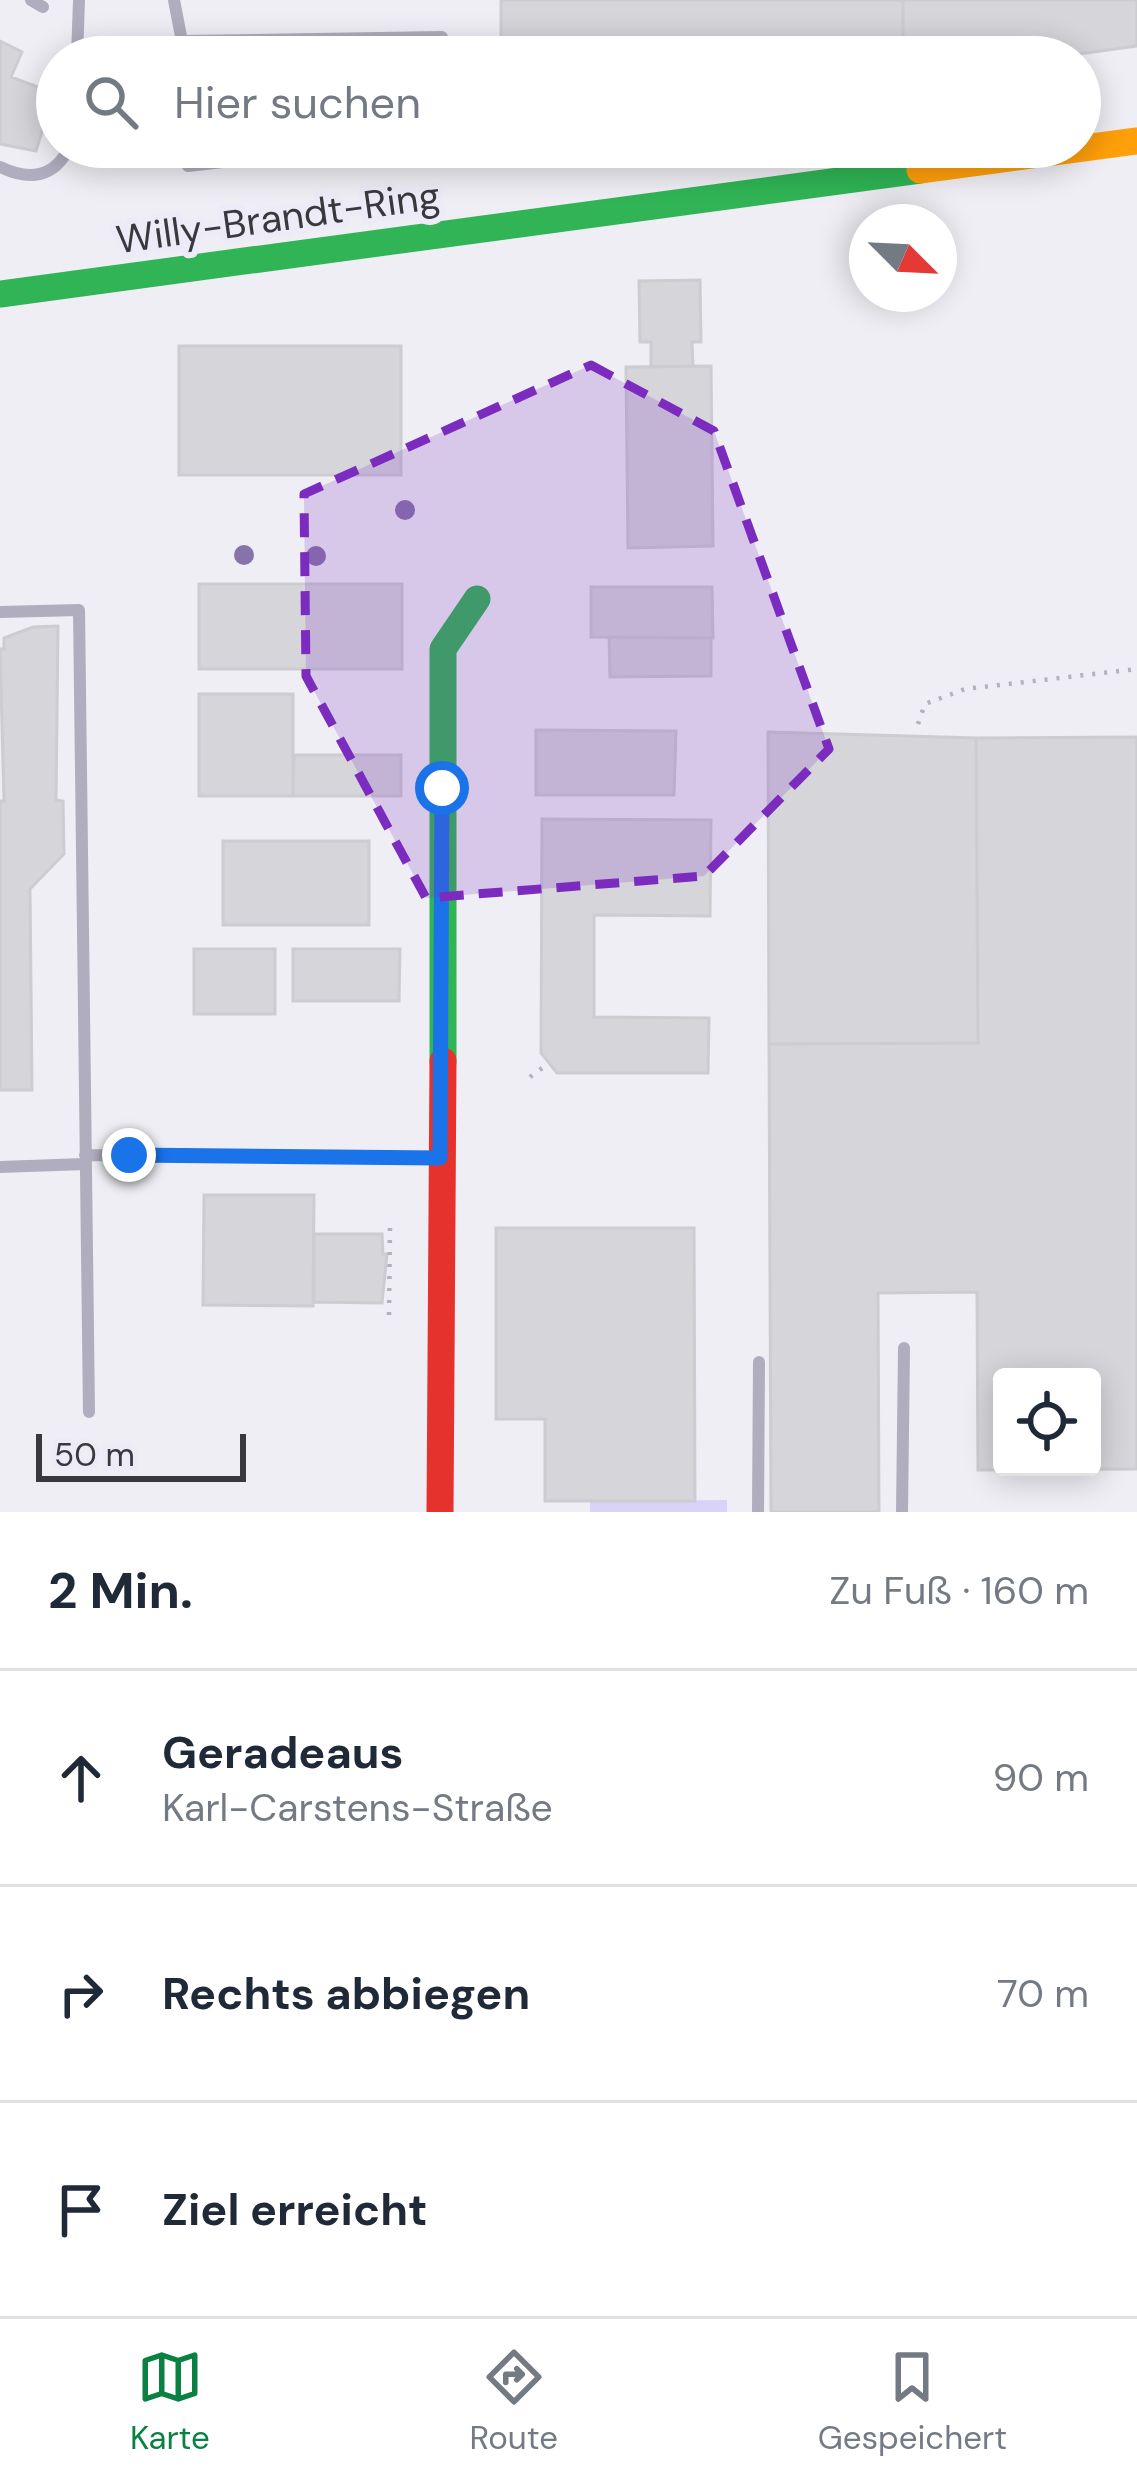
<!DOCTYPE html>
<html lang="de">
<meta charset="utf-8">
<style>
:root{--surface:#fff;--page:#f6f6f7;--text:#1f2937;--muted:#747a83;--line:#e0e1e3;--accent:#0b8043}
body{margin:0;font-family:"DM Sans",sans-serif;background:var(--page);color:var(--text)}
.controls{position:absolute;right:36px;bottom:36px;display:grid;overflow:hidden;border-radius:12px;box-shadow:0 6px 30px #0003}
.controls button{width:108px;height:108px;display:grid;place-items:center;padding:0;border:0;border-bottom:3px solid var(--line);background:var(--surface);color:var(--text);font:60px sans-serif}
.compass{position:absolute;left:849px;top:204px;width:108px;height:108px;border-radius:50%;background:var(--surface);box-shadow:0 6px 30px #0003;rotate:114deg}
.scale{position:absolute;left:36px;bottom:30px;width:210px;box-sizing:border-box;padding-left:12px;border:6px solid #39393d;border-top:0;font-size:33px;line-height:42px;white-space:nowrap;color:#39393d;-webkit-text-stroke:9px #ecebf7;paint-order:stroke}
.stop{position:absolute;width:36px;height:36px;margin:-27px;border:9px solid #1a73e8;border-radius:50%;background:#fff}
.stop.end{background:#1a73e8;border-color:#fff;box-shadow:0 3px 12px #0008}
.list{margin:0;padding:0;list-style:none}
h2{display:flex;justify-content:space-between;align-items:center;height:156px;margin:0;padding:0 48px;font-size:51px}
h2 small{font-size:39px;font-weight:400;color:var(--muted)}
.list li{display:grid;grid-template-columns:78px 1fr auto;gap:36px;align-items:center;box-sizing:border-box;height:216px;padding:0 48px;border-top:3px solid var(--line)}
.list b{display:block;font-size:45px;white-space:nowrap}
.list p{margin:0;font-size:39px;white-space:nowrap;color:var(--muted)}
.list em{font-size:39px;font-style:normal;color:var(--muted)}
.icon{flex:none;width:66px;height:66px;fill:none;stroke:currentColor;stroke-width:2;stroke-linecap:round;stroke-linejoin:round}
.map{position:relative;flex:none;width:1137px;height:1512px;overflow:hidden}
.search{position:absolute;background:var(--surface);box-shadow:0 6px 30px #0003;left:36px;right:36px;top:36px;height:132px;display:flex;align-items:center;gap:30px;box-sizing:border-box;padding:0 42px;border-radius:66px;color:var(--muted);font-size:45px}
.sheet{height:804px;background:var(--surface)}
nav{display:flex;justify-content:space-around;align-items:center;box-sizing:border-box;height:168px;border-top:3px solid var(--line);background:var(--surface);font-size:33px;color:var(--muted)}
nav a{display:grid;justify-items:center;gap:6px}
nav .on{color:var(--accent)}
.map>svg:first-child{display:block}
.green{fill:#d9d3f9}
.building{fill:#d5d5da;stroke:#ccccd1;stroke-width:3;fill-rule:evenodd}
.lines{fill:none;stroke-linecap:round;stroke-linejoin:round}
.path{stroke:#b2b2bc;stroke-width:4.5;stroke-dasharray:3 9;stroke-linecap:butt}
.lane{stroke:#afadbe;stroke-width:12}
.fast{stroke:#30b455;stroke-width:27}
.slow{stroke:#ff9f0a;stroke-width:27}
.jam{stroke:#e5322d;stroke-width:27}
.tree{fill:#8673aa}
.route{stroke:#1a73e8;stroke-width:15}
.marked{fill:#7b2cbf;fill-opacity:0.2;stroke:#7b2cbf;stroke-width:9;stroke-dasharray:24 15;stroke-linejoin:round}
.labels{text-anchor:middle;stroke-width:12;stroke-linejoin:round;paint-order:stroke}
.street-label{font-size:39px;fill:#39393d;stroke:#ecebf7}
</style>
<div class="map">
<svg width="1137" height="1512" viewBox="0 0 1137 1512">
<rect width="100%" height="100%" fill="#eeeef4"/>
<path class="green" d="M727,1500V1512H590V1501Z"/>
<path class="building" d="M501,0H903V57H501Z
M903,0H1137V46L1057,57H903Z
M0,41L22,52L11,77L54,93L36,151L0,144Z
M700,280L701,342H692L693,366L651,367V342H640L639,281Z
M179,346H401V475H179Z
M711,366L713,546L628,548L626,367Z
M199,584H402V669H199Z
M591,587H712L713,638L591,637Z
M58,626L56,800L63,801L64,854L30,889L32,1090H0V801H4L0,649H4V638L33,627Z
M609,637L711,638V676L610,677Z
M199,694H293V796H199Z
M536,730L676,731L674,795H536Z
M768,732L976,738L978,1043L769,1044Z
M1137,737V1469L978,1470L977,1292L878,1293L879,1512H771L769,1044L978,1043L976,738ZM1002,1377H1092V1467H1002Z
M294,755H401V796H293Z
M542,819L711,820L710,916L594,915V1017L709,1018L708,1073H557L541,1053Z
M223,841H369V925H223Z
M194,949H275V1014H194Z
M293,949H400L399,1001H293Z
M204,1195H314L313,1306L203,1305Z
M496,1228H694L695,1501H545V1419H496Z
M314,1234H382L383,1254H387L382,1303L314,1302Z"/>
<g class="lines">
<path class="path" d="M918,724L925,704L965,689L1137,669
M530,1077L549,1063
M389,1315L390,1226"/>
<path class="lane" d="M31,0L43,7
M174,0L185,57
M185,41L442,37V57
M77,57L79,0
M187,147L188,166L356,147
M0,167C29,181 55,178 69,147
M0,612L79,610L89,1412
M85,1155L439,1158
M0,1167L85,1164
M758,1512L759,1362
M902,1512L904,1348"/>
<path class="fast" d="M0,294L920,170
M443,1061V649L477,599"/>
<path class="slow" d="M920,170L1137,141"/>
<path class="jam" d="M440,1512L443,1061"/>
</g>
<g class="tree">
<circle cx="405" cy="510" r="10"/>
<circle cx="244" cy="555" r="10"/>
<circle cx="316" cy="556" r="10"/>
</g>
<g class="lines">
<path class="route" d="M129,1155L440,1158L442,788"/>
</g>
<path class="marked" d="M591,365L714,431L829,749L704,876L426,898L306,676L304,494Z"/>
<g class="labels">
<g class="street-label">
<text transform="translate(278 217) rotate(-8)" y="14">Willy-Brandt-Ring</text>
</g>
</g>
</svg>
<div class="controls">
<button><svg class="icon" aria-label="locate" viewBox="0 0 24 24"><circle cx="12" cy="12" r="6"/><path d="M12 2v4M12 18v4M2 12h4M18 12h4"/></svg></button>
</div>
<svg class="compass" viewBox="-18 -18 36 36"><path d="M0-13l5 13h-10z" fill="#e53935"/><path d="M0 13l5-13h-10z" fill="#747a83"/></svg>
<div class="scale">50 m</div>
<div class="stop" style="left:442px;top:788px"></div>
<div class="stop end" style="left:129px;top:1155px"></div>
<div class="search"><svg class="icon" aria-label="search" viewBox="0 0 24 24"><circle cx="10" cy="10" r="6"/><path d="M15 15l6 6"/></svg>Hier suchen</div>
</div>
<section class="sheet">
<h2>2 Min.<small>Zu Fuß · 160 m</small></h2>
<ul class="list">
<li><svg class="icon" aria-label="ahead" viewBox="0 0 24 24"><path d="M12 20V5M6 11l6-6 6 6"/></svg><div><b>Geradeaus</b><p>Karl-Carstens-Straße</p></div><em>90 m</em></li>
<li><svg class="icon" aria-label="right" viewBox="0 0 24 24"><path d="M7 20v-9h11M14 6l5 5-5 5"/></svg><div><b>Rechts abbiegen</b></div><em>70 m</em></li>
<li><svg class="icon" aria-label="arrive" viewBox="0 0 24 24"><path d="M6 21V4h12l-3 4 3 4H6"/></svg><div><b>Ziel erreicht</b></div></li>
</ul>
</section>
<nav>
<a class="on"><svg class="icon" aria-label="map" viewBox="0 0 24 24"><path d="M3 6l6-2 6 2 6-2v14l-6 2-6-2-6 2zM9 4v14M15 6v14"/></svg>Karte</a>
<a><svg class="icon" aria-label="directions" viewBox="0 0 24 24"><path d="M12 3l9 9-9 9-9-9zM9 14v-3h6M13 9l2 2-2 2"/></svg>Route</a>
<a><svg class="icon" aria-label="saved" viewBox="0 0 24 24"><path d="M7 4h10v16l-5-4-5 4z"/></svg>Gespeichert</a>
</nav>
